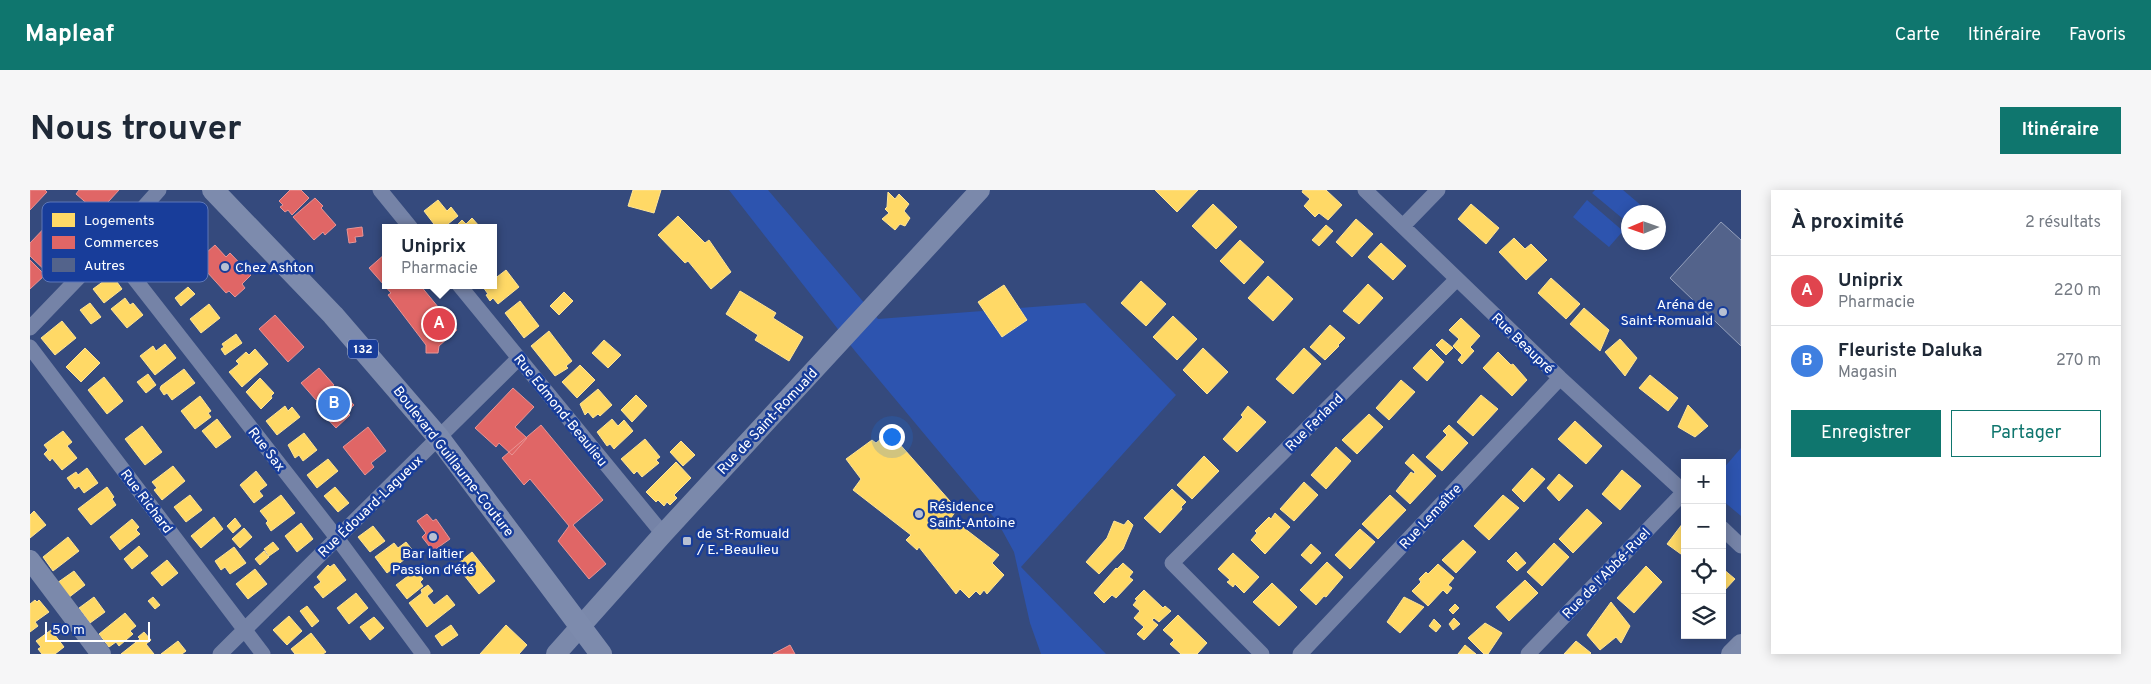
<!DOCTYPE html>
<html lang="fr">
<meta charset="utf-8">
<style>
:root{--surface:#fff;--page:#f6f6f7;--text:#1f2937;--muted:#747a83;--line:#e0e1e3;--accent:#0f766e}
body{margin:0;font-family:Overpass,sans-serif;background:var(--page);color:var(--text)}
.controls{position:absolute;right:15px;bottom:15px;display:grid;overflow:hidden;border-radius:0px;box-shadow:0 2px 12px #0003}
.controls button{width:45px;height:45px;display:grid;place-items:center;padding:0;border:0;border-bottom:1px solid var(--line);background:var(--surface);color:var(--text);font:25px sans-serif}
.compass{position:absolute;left:1591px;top:15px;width:45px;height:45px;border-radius:50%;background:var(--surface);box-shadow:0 2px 12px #0003;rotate:268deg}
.scale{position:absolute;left:15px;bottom:12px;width:105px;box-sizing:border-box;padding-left:5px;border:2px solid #fff;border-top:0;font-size:14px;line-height:18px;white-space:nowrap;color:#fff;-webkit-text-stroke:4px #183d9a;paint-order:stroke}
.you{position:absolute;left:861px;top:246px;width:18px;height:18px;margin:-12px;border:4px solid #fff;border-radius:50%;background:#1a73e8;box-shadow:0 0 0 8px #1a73e833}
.badge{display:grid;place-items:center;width:32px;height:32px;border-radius:50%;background:var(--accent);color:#fff;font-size:16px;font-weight:700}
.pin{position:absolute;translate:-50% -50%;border:2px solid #fff;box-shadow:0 1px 5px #0006}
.popup{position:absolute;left:352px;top:34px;width:115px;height:65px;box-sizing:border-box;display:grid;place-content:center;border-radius:0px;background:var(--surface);filter:drop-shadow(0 1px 4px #0005);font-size:16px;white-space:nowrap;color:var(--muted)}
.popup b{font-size:19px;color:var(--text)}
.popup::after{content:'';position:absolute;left:50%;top:100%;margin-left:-10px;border:10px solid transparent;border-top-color:var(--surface)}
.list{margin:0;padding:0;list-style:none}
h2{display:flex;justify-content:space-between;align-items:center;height:65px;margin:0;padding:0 20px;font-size:21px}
h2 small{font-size:16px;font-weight:400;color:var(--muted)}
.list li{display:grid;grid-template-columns:32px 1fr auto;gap:15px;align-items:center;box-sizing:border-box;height:70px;padding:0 20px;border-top:1px solid var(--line)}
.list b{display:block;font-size:19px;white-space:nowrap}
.list p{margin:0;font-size:16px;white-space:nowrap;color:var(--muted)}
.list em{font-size:16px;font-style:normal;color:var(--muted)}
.actions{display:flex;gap:10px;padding:15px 20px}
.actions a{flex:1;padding:11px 0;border:1px solid var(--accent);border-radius:0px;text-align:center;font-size:18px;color:var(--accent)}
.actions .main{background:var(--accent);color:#fff}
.icon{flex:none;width:28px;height:28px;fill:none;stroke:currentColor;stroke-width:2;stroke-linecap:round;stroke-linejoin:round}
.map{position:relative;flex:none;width:1711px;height:464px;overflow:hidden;border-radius:0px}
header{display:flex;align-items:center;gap:30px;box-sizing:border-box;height:70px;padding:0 25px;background:var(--accent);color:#fff}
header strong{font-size:24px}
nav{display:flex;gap:28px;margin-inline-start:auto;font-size:18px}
.intro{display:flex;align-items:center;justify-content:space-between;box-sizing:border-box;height:120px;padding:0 30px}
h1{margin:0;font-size:35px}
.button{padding:12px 22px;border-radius:0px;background:var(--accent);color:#fff;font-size:18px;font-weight:700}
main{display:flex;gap:30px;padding:0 30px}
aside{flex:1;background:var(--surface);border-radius:0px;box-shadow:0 2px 12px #0003}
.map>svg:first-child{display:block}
.green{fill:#2d54af}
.homes{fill:#ffd966;stroke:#ffe494}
.shops{fill:#e06666;stroke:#e99494}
.building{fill:#53638b;stroke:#94a0bc}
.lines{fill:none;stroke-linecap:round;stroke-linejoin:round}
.street{stroke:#7583a7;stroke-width:15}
.secondary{stroke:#7b89ab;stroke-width:20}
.primary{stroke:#7d8bad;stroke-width:22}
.poi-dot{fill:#b8c0d2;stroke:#183d9a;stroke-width:2}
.labels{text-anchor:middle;stroke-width:5;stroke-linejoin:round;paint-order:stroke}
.shield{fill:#183d9a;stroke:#bac5e1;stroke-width:1}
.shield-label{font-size:12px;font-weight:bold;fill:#fff}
.poi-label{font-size:14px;fill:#fff;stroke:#183d9a;text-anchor:start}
.street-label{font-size:14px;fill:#fff;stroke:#183d9a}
.key{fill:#183d9a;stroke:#5d77b8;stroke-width:1}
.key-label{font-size:14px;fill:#fff}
</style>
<header>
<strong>Mapleaf</strong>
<nav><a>Carte</a><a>Itinéraire</a><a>Favoris</a></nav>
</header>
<div class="intro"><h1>Nous trouver</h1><a class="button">Itinéraire</a></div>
<main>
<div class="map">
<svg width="1711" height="464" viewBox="0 0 1711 464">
<rect width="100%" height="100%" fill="#354a7d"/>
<path class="green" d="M699,0H738L848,129L1055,113L1146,205L991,377L1076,464H1011L1000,433L984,362L967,331L825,161Z
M1565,0H1593L1613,17L1608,22H1598V33L1562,3Z
M1557,10L1593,41L1579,57L1543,27Z
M1711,258V326L1692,310V280Z"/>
<path class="homes" d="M603,0H631L624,23L598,16Z
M1125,0H1168L1147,22Z
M1273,0H1296L1312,15L1298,30L1289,23L1285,27L1274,16L1280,9L1272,2Z
M858,2L865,9L869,4L879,14L874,21L880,28L875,36L870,34L865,40L852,29L859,23L855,19L857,17Z
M408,10L417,21L421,17L428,26L413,38H407L394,21Z
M1183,14L1207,37L1186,59L1162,36Z
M1441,14L1469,38L1456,54L1428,29Z
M648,26L675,53L679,50L701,82L681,99L658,71L655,73L628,45Z
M442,28L450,37L449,38H424L432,30L436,34Z
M1326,29L1343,44L1322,67L1306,52Z
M1296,35L1303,41L1289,56L1282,50Z
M1484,48L1495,59L1501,54L1517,70L1496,90L1469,62Z
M1210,50L1234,72L1214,94L1190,71Z
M1351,53L1376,76L1363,90L1338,67Z
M476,80L489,97L468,114L463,108L460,111L456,105L458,104L453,97L463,95V90Z
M82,85L92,99L74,113L63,99Z
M1238,86L1263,109L1243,131L1218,108Z
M1521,88L1550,114L1536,129L1508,103Z
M1111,91L1136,114L1116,136L1091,113Z
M1338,94L1353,108L1329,134L1313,121Z
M974,95L997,130L972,147L948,112Z
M158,97L165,104L151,116L145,108Z
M710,101L746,123L743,128L773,147L759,171L725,150L728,145L696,124Z
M534,102L543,111L529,125L520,116Z
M95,108L100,115L103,113L113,125L97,138L81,119Z
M490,111L509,136L494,148L475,123Z
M60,113L71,127L61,134L50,120Z
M179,114L190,128L171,143L160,129Z
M1554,118L1579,140L1570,161L1540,134Z
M1143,126L1167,149L1147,170L1123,147Z
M1431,128L1450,146L1440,157L1444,161L1432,174L1428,170L1432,165L1423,156L1429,149L1419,140Z
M32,131L46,148L25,165L11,148Z
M1300,135L1315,148L1308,155L1309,156L1295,170L1280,157Z
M519,141L542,171L536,176L538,178L525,186L501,156Z
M206,144L212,153L195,165L191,159L194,157L192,154Z
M1412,149L1423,158L1416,165L1406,155Z
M1590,149L1607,168L1595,186L1575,162Z
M574,150L591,165L578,178L562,163Z
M135,154L146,168L125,185L110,166L123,156L126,161Z
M55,158L70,173L51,192L36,177Z
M1173,158L1198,182L1177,204L1153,180Z
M1274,158L1291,174L1263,204L1246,189Z
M225,159L238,174L212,197L199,182L209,174L206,171L216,162L219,165Z
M1401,159L1414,172L1397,191L1383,178Z
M1468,162L1481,175L1483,174L1497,190L1482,206L1453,178Z
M550,175L565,190L547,208L532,192Z
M154,179L165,193L142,210L137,203L134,205L130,199L131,196Z
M118,184L126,195L116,203L107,192Z
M1620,185L1648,208L1638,221L1609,198Z
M74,187L93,211L77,224L58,200Z
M230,188L244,203L241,206L242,208L231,219L216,202Z
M1371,190L1385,202L1359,230L1346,218Z
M568,199L582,215L570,226L568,224L563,228L558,222L555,225L550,214Z
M606,205L617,216L602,232L591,220Z
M1451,205L1468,219L1443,246L1427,232Z
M170,206L181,221L178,223L181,227L165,239L151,221Z
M1658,215L1678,236L1665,247L1648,237Z
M255,216L258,221L262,217L270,227L247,245L236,231Z
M1218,216L1236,232L1207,262L1193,249L1213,227L1211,225Z
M1339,224L1353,237L1327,264L1312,250Z
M187,229L201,247L186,258L172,241Z
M582,229L588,236L594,230L603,241L584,259L580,254L577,256L567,242Z
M1545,231L1572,256L1556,274L1528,249Z
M1419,235L1438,253L1412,281L1396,267L1417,245L1413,241Z
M112,236L132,262L115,275L95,249Z
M33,241L42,252L37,256L47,268L32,280L22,268L20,271L14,264L18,260L14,255Z
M859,242L927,319L921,328L969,365L962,373L974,385L957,404L954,400L950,405L946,401L939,408L930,399L926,404L889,357L887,360L876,350L881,345L823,300L831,289L816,269L842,250L846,253Z
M274,243L287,260L273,271L269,265L265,268L258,255Z
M615,249L630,267L626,270L629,273L612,287L607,281L604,284L591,269Z
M651,251L665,265L653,276L640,262Z
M1306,257L1321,271L1296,299L1281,285Z
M1383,264L1406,286L1380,314L1366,301L1381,282L1384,284L1385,282L1375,273Z
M1174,266L1189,281L1162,309L1147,295Z
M298,269L308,281L287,298L277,285Z
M646,272L661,288L644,305L647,308L640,315L637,312L634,316L628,310L626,312L616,302Z
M143,276L155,291L132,310L124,300L127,298L122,292Z
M57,278L68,293L54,303L49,296L45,299L37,288L46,282L48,285Z
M1502,278L1515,289L1494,312L1482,300Z
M1592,280L1611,296L1590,320L1572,304Z
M226,281L237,295L229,301L233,306L224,313L210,295Z
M1529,284L1543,296L1529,311L1517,298Z
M1274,292L1288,305L1264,331L1250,319Z
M77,297L84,307L82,309L86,315L61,335L48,319Z
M305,297L319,313L308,322L294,306Z
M1142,299L1156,312L1151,317L1152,319L1130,343L1114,328Z
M160,305L172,320L156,332L144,317Z
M251,305L265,323L241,341L236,333L238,331L230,321Z
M1360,305L1376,320L1348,349L1332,334Z
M1473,305L1489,318L1459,350L1444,336Z
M1557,319L1572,333L1543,363L1529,349Z
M4,321L16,335L0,348V325Z
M1245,323L1260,337L1235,364L1221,350L1227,343L1225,341L1239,327L1241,329Z
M184,327L193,339L171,358L161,346Z
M205,328L211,336L203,343L197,336Z
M102,329L109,337L106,340L110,344L90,360L80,347Z
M1098,330L1103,335L1093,359L1069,384L1056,372L1077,348L1084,331L1094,335Z
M271,333L283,349L267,362L255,346Z
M1653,333L1655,336V367L1637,354Z
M343,336L355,351L340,362L328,347Z
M214,338L222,347L210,358L202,349Z
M1330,339L1345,352L1320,379L1305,365Z
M38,347L49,361L23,381L13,367Z
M1433,350L1446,362L1426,383L1412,370Z
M243,352L249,359L239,366L234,359Z
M376,352L384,362L357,383L345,367L364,353L368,358Z
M1524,353L1539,367L1512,396L1497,382Z
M1281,354L1291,363L1281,374L1271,365Z
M109,356L118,366L102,379L94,369Z
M204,357L216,373L200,384L195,377L191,380L185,371Z
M234,361L239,367L230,375L225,369Z
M442,362L465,391L449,404L426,375Z
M1486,362L1496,373L1487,381L1477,371Z
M1203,363L1229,387L1214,403L1205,394L1203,397L1197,392L1200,390L1188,379Z
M137,370L148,383L132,396L121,383Z
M1297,372L1313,387L1296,407L1294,406L1286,415L1270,400Z
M1093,373L1103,382L1099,387L1103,390L1086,408L1082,405L1074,413L1064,403L1086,378L1087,379Z
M304,374L316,390L293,408L284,397L291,392L287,387L298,375L300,377Z
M1408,374L1424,388L1418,395L1422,398L1417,404L1413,400L1398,416L1382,401L1391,392L1389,389L1396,382L1398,384Z
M1616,376L1632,392L1604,423L1587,408Z
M1692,378L1705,389L1693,402L1692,401Z
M225,379L237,394L218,409L206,394Z
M386,380L393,389L390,392L393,396L377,409L366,395Z
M44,381L55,395L38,408L27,393Z
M1495,390L1508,403L1479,431L1466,417Z
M1242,393L1267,417L1249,436L1223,412Z
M398,395L403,401L397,406L404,415L417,405L425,415L397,437L379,413L392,403L391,400Z
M1114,400L1133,418L1135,416L1141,421L1129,432L1124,428L1122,430L1128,435L1114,450L1107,444L1114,437L1104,428L1110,421L1103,415L1107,410L1105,409Z
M326,403L338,418L319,434L307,418Z
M64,407L75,422L60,433L49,418Z
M123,407L130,415L125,419L118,411Z
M1374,407L1394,417L1370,443L1357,432Z
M5,410L7,412L9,410L19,422L5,432L8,436L0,442V414Z
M1581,412L1600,436L1591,453L1586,447L1570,460L1557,445Z
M1425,414L1429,418L1423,424L1419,420Z
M277,416L289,431L282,437L270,421Z
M95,423L106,436L100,441L103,444L89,456L86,452L79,457L69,444Z
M1148,425L1177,453L1167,464H1151L1140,454L1144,450L1133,440Z
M259,426L272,441L257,455L243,440Z
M344,427L354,438L340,450L330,437Z
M1424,428L1430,434L1423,440L1419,434Z
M1404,429L1411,436L1406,442L1399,436Z
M1455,433L1472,443L1458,464H1454L1438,448Z
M421,435L428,445L412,456L405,446Z
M476,435L497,455L489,464H450Z
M21,440L34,457L25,464H12L8,459L11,457L6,451Z
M114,442L121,450L116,454L124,464H91L110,449L108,447Z
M281,443L296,462L293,464H265L261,459Z
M148,451L156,461L152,464H131Z
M1546,451L1561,463L1560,464H1534Z
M1435,455L1446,464H1428Z"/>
<path class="shops" d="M0,0H15L17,2L0,20Z
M49,0H89L68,23L46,4Z
M260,0H271L279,8L262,25L258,20L255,22L250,17L253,15L249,11Z
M285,8L293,16L291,18L306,35L295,45L293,42L284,50L263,27Z
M39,18L59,38L46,52L26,33Z
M22,30L50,57L22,87L0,66V53Z
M332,37L333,46L325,47L326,52L319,53L317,39Z
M185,55L196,67L200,63L221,85L212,94L215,98L205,107L199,101L196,103L167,71Z
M355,64V95H390L427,140L409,156L408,163H396V155L358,105L361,103L339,78Z
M0,70L15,85L0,99Z
M245,125L274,157L258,172L229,139Z
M289,178L304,195L286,210L271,193Z
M483,198L504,217L485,237L497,248L482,265L469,253L466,257L445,238Z
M310,200L324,215L317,222L320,225L306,238L289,220Z
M511,235L573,310L543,335L576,374L559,389L528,351L539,336L500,289L494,295L472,268Z
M338,237L356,261L341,273L344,277L335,285L313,257Z
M397,324L403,331L406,329L420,349L403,361L392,347L396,343L387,331Z
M760,455L765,464H743Z"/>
<path class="building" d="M1691,32L1711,50V156L1640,88Z"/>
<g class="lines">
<path class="street" d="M350,0L381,38
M1335,0L1530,188L1655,303
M1373,36L1408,0
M79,56L307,348L393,464
M429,95L633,344
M0,138L79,56L129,0
M0,157L233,464
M1692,338L1711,356
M190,464L489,168
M1232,464L1142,373L1426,90
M1270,464L1530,188
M1498,464L1654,302"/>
<path class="secondary" d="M0,370L71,464
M526,464L633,344L950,0
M1701,464L1711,454"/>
<path class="primary" d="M183,0L303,125L409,248L571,464"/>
</g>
<g class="poi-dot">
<circle cx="195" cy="77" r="5"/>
<circle cx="1693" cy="122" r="5"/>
<circle cx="889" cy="324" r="5"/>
<circle cx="403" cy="347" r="5"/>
<rect x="652" y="346" width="10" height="10" rx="2.5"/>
</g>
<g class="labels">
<rect class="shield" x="318" y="149.5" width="30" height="19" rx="4"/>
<g class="shield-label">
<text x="333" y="163">132</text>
</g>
<g class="poi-label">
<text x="205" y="82">Chez Ashton</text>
<text x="1683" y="119" text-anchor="end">Aréna de<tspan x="1683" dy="16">Saint-Romuald</tspan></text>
<text x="899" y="321">Résidence<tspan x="899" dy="16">Saint-Antoine</tspan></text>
<text x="667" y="348">de St-Romuald<tspan x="667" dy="16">/ E.-Beaulieu</tspan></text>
<text x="403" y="368" text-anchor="middle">Bar laitier<tspan x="403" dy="16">Passion d'été</tspan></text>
</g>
<g class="street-label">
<text transform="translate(1493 153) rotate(44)" y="5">Rue Beaupré</text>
<text transform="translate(531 220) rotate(51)" y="5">Rue Edmond-Beaulieu</text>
<text transform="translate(737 231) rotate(-47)" y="5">Rue de Saint-Romuald</text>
<text transform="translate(1284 232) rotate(-45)" y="5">Rue Ferland</text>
<text transform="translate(237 259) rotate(52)" y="5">Rue Sax</text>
<text transform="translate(424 271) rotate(52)" y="5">Boulevard Guillaume-Couture</text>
<text transform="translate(117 311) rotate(53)" y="5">Rue Richard</text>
<text transform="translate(340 316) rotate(-44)" y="5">Rue Édouard-Lagueux</text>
<text transform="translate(1400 326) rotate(-47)" y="5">Rue Lemaître</text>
<text transform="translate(1576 383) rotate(-46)" y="5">Rue de l'Abbé-Ruel</text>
</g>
</g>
<rect x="12" y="12" width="166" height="80" rx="8" class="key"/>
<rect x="22" y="23" width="23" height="14" fill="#ffd966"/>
<rect x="22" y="46" width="23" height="13" fill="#e06666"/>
<rect x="22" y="68" width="23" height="14" fill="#53638b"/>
<g class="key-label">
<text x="54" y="35">Logements</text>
<text x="54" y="57">Commerces</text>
<text x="54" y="80">Autres</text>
</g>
</svg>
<div class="controls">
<button>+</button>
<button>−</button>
<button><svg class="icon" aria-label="locate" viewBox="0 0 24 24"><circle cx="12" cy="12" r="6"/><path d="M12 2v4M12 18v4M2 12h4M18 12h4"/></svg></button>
<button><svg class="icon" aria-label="layers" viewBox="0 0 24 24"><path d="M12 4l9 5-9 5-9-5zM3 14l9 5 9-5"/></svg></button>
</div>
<svg class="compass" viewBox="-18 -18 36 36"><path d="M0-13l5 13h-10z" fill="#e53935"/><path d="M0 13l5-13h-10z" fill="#747a83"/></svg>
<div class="scale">50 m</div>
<div class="you"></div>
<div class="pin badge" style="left:409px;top:134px;background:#e0444e">A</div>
<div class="popup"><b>Uniprix</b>Pharmacie</div>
<div class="pin badge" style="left:304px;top:214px;background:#3f7fe0">B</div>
</div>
<aside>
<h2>À proximité<small>2 résultats</small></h2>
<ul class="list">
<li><span class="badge" style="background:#e0444e">A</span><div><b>Uniprix</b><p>Pharmacie</p></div><em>220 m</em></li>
<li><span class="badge" style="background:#3f7fe0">B</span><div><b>Fleuriste Daluka</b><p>Magasin</p></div><em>270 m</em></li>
</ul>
<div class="actions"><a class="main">Enregistrer</a><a>Partager</a></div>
</aside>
</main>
